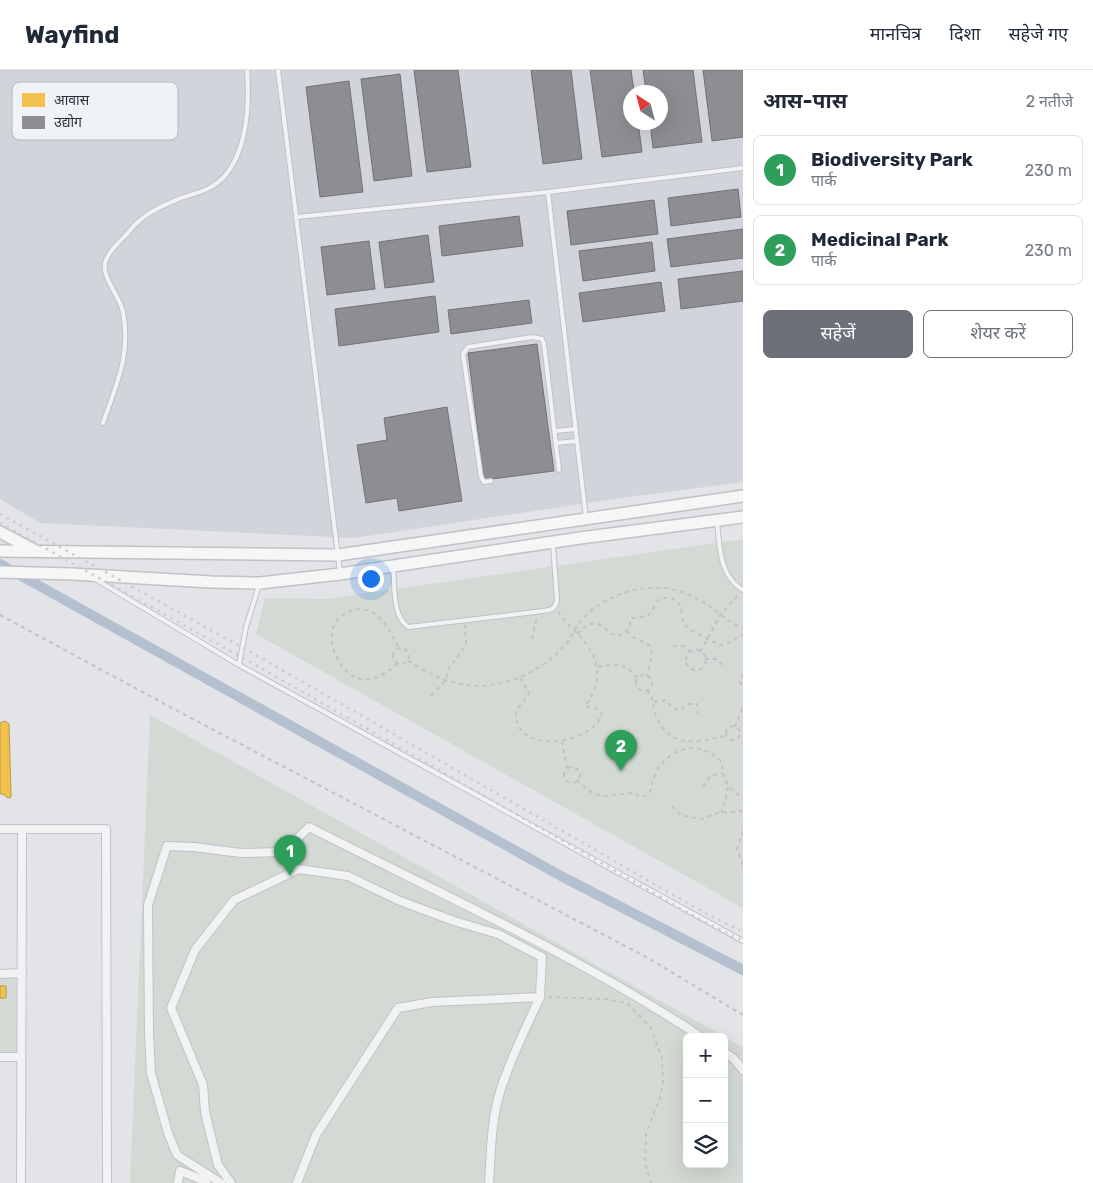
<!DOCTYPE html>
<html lang="hi">
<meta charset="utf-8">
<style>
:root{--surface:#fff;--page:#f6f6f7;--text:#1f2937;--muted:#747a83;--line:#e0e1e3;--accent:#6b7079}
body{margin:0;font-family:Rubik,"Noto Sans Devanagari",sans-serif;background:var(--page);color:var(--text)}
.controls{position:absolute;right:15px;bottom:15px;display:grid;overflow:hidden;border-radius:8px;box-shadow:0 5px 20px #0002}
.controls button{width:45px;height:45px;display:grid;place-items:center;padding:0;border:0;border-bottom:1px solid var(--line);background:var(--surface);color:var(--text);font:25px sans-serif}
.compass{position:absolute;left:623px;top:15px;width:45px;height:45px;border-radius:50%;background:var(--surface);box-shadow:0 5px 20px #0002;rotate:324deg}
.you{position:absolute;left:370px;top:508px;width:18px;height:18px;margin:-12px;border:4px solid #fff;border-radius:50%;background:#1a73e8;box-shadow:0 0 0 8px #1a73e833}
.badge{display:grid;place-items:center;width:32px;height:32px;border-radius:50%;background:var(--accent);color:#fff;font-size:16px;font-weight:700}
.pin{position:absolute;translate:-50% -41px;filter:drop-shadow(0 1px 2px #0008)}
.pin::after{content:'';position:absolute;top:26px;width:18px;height:15px;background:inherit;clip-path:polygon(0 0,100% 0,50% 100%)}
.list{margin:0;padding:0;list-style:none}
h2{display:flex;justify-content:space-between;align-items:center;height:65px;margin:0;padding:0 20px;font-size:21px}
h2 small{font-size:16px;font-weight:400;color:var(--muted)}
.list li{display:grid;grid-template-columns:32px 1fr auto;gap:15px;align-items:center;box-sizing:border-box;height:70px;margin:0 10px 10px;padding:0 10px;border:1px solid var(--line);border-radius:8px}
.list b{display:block;font-size:19px;white-space:nowrap}
.list p{margin:0;font-size:16px;white-space:nowrap;color:var(--muted)}
.list em{font-size:16px;font-style:normal;color:var(--muted)}
.actions{display:flex;gap:10px;padding:15px 20px}
.actions a{flex:1;padding:11px 0;border:1px solid var(--accent);border-radius:8px;text-align:center;font-size:18px;color:var(--accent)}
.actions .main{background:var(--accent);color:#fff}
.icon{flex:none;width:28px;height:28px;fill:none;stroke:currentColor;stroke-width:2;stroke-linecap:round;stroke-linejoin:round}
.map{position:relative;flex:none;width:743px;height:1113px;overflow:hidden}
header{display:flex;align-items:center;gap:30px;box-sizing:border-box;height:70px;padding:0 25px;background:var(--surface);border-bottom:1px solid var(--line)}
header strong{font-size:24px}
nav{display:flex;gap:28px;margin-inline-start:auto;font-size:18px}
main{display:flex}
aside{flex:1;background:var(--surface)}
.map>svg:first-child{display:block}
.built{fill:#d1d4da;fill-rule:evenodd}
.green{fill:#d3dad3;fill-rule:evenodd}
.homes{fill:#f2c14e;stroke:#b69649}
.industry{fill:#8d8d92;stroke:#707279}
.lines{fill:none;stroke-linecap:round;stroke-linejoin:round}
.canal{stroke:#b4c0cf;stroke-width:10}
.lane-casing{stroke:#c1c2c5;stroke-width:6}
.street-casing{stroke:#c1c2c5;stroke-width:10}
.secondary-casing{stroke:#c1c2c5;stroke-width:14}
.path{stroke:#c0c2c5;stroke-width:2;stroke-dasharray:4 4;stroke-linecap:butt}
.lane{stroke:#f1f2f4;stroke-width:4}
.street{stroke:#f1f2f4;stroke-width:8}
.secondary{stroke:#f6f6f6;stroke-width:11}
.rail{stroke:#cbccce;stroke-width:2.5;stroke-dasharray:2.5 5;stroke-linecap:butt}
.key{fill:#f0f3f6;stroke:#b5b9bf;stroke-width:1}
.key-label{font-size:14px;fill:#2b323e}
</style>
<header>
<strong>Wayfind</strong>
<nav><a>मानचित्र</a><a>दिशा</a><a>सहेजे गए</a></nav>
</header>
<main>
<div class="map">
<svg width="743" height="1113" viewBox="0 0 743 1113">
<rect width="100%" height="100%" fill="#e2e4e7"/>
<path class="built" d="M0,0H743V412L614,429L354,468L40,453L0,429ZM630,22H660V52H630Z"/>
<path class="green" d="M743,469V838L256,564L265,528L325,529Z
M150,645L743,977V1113H130ZM687,967H724V1094H687Z
M0,907H16L17,982H0Z"/>
<path class="homes" d="M5,651L9,654L11,725V727L8,728L3,724H0V653Z
M0,916H6V928H0Z"/>
<path class="industry" d="M414,0H458L471,97L427,102Z
M531,0H571L582,89L543,94Z
M590,0H631L634,22H630V52H638L642,82L602,87Z
M643,0H693L702,72L653,78L650,52H660V22H646Z
M703,0H743V67L712,71Z
M400,4L412,106L374,111L361,9Z
M349,11L363,122L320,127L306,17Z
M738,119L741,147L671,156L668,128Z
M654,130L658,164L571,175L567,141Z
M519,146L523,176L442,186L439,156Z
M743,159V188L671,197L667,169Z
M428,165L434,212L385,218L379,172Z
M369,171L375,219L327,225L321,177Z
M652,172L655,201L583,211L579,181Z
M743,201V231L681,239L678,209Z
M661,212L665,241L583,252L579,223Z
M435,226L439,262L339,276L335,239Z
M529,230L532,253L451,264L448,240Z
M537,274L554,401L484,410L468,283Z
M447,337L462,431L399,441L397,428L366,433L357,375L387,370L384,348Z"/>
<g class="lines">
<path class="canal" d="M0,494L561,806L743,900"/>
<defs>
<path id="lane" d="M278,0L340,502
M548,122L586,448
M297,147L548,122L743,98
M103,353C117,313 131,284 123,242C120,226 99,204 106,190C110,180 118,173 125,166C130,161 133,156 138,152C149,141 167,134 181,128C189,125 199,123 207,119C247,101 250,38 247,0
M555,361L576,359
M556,373L577,371
M491,411L484,412L481,407L463,284L468,277L533,267L542,269L544,274L559,400
M717,453C720,477 719,506 743,520
M393,498C395,517 392,545 408,557L543,541C552,540 555,539 557,530L553,475
M95,509L239,595
M259,515L246,557L239,595L743,871"/>
<path id="street" d="M0,759H106L107,1113
M0,904L22,903
M724,982L733,988L743,1000
M0,987H21
M21,1113L22,759
M178,1113L180,1101L198,1108L206,1113
M221,1113L177,1085L168,1063L151,1003L149,963L148,835L167,776L194,777L241,783L284,782L309,757C441,824 577,885 701,967
M231,1113L218,1095L205,1042L203,1015L171,938L195,880L234,830L299,799L348,806L400,831L454,851L498,864L542,887L540,927L432,932L398,938L316,1065L297,1113
M489,1113C491,1083 491,1051 500,1022C510,989 526,958 540,927"/>
<path id="secondary" d="M0,462L34,480
M0,481L338,485L743,426
M0,502L72,504L211,512L260,513L340,504L580,468L743,447"/>
</defs>
<use href="#lane" class="lane-casing"/>
<use href="#street" class="street-casing"/>
<use href="#secondary" class="secondary-casing"/>
<path class="path" d="M0,545L172,638L648,888L743,945
M627,561L633,567L649,575L652,584L647,606
M577,564C607,533 608,585 630,557V550C635,545 642,549 648,545C655,541 653,531 662,529C665,527 670,528 673,529C686,534 679,547 685,555C687,559 718,575 722,575C730,574 735,567 743,565
M532,569L537,547
M673,576H684L690,582
M393 586a8 8 0 1 1 16 0a8 8 0 1 1-16 0Z
M686 590a10 10 0 1 1 20 0a10 10 0 1 1-20 0Z
M700,582L721,544L739,524
M705,589H716L723,595
M408,591C422,599 436,608 452,612C492,624 538,606 565,575C571,569 574,560 579,553C600,527 638,513 671,519C704,526 716,545 743,559
M398,594C387,602 374,612 360,609C341,604 326,575 334,556C337,548 345,542 354,540C379,535 389,560 399,578
M598,597C615,593 626,593 637,608
M743,604L740,612L743,617
M636 613a8 8 0 1 1 16 0a8 8 0 1 1-16 0Z
M520,608L529,622C527,631 516,636 516,645C517,685 592,675 602,644L598,639L585,636C606,608 598,583 574,560C568,554 563,550 559,542
M647,620C655,629 652,636 656,646C670,680 697,672 726,666
M431,626L446,610L448,600L466,575L465,555
M654,632L666,630L672,638L680,640L688,634H697L698,648
M726 663a7 7 0 1 1 14 0a7 7 0 1 1-14 0Z
M735,657L743,636
M562,671L567,699
M564 705a8 8 0 1 1 16 0a8 8 0 1 1-16 0Z
M577,710L588,720L595,724L604,726L631,723L642,727L650,723C654,685 692,662 722,692C722,707 728,720 743,727
M703,717L711,705L722,704
M672,736L681,745L701,749L718,743L743,741
M723,743L721,738L725,733L728,717
M743,761L737,779L743,796
M548,927L605,929L627,933L651,958L662,988L663,1014L660,1028L646,1063L645,1093L651,1113"/>
<use href="#lane" class="lane"/>
<use href="#street" class="street"/>
<use href="#secondary" class="secondary"/>
<path class="rail" d="M0,444L256,585L705,843L743,862
M0,453L252,593L701,850L743,871"/>
</g>
<rect x="12" y="12" width="166" height="58" rx="8" class="key"/>
<rect x="22" y="23" width="23" height="14" fill="#f2c14e"/>
<rect x="22" y="46" width="23" height="13" fill="#8d8d92"/>
<g class="key-label">
<text x="54" y="35">आवास</text>
<text x="54" y="57">उद्योग</text>
</g>
</svg>
<div class="controls">
<button>+</button>
<button>−</button>
<button><svg class="icon" aria-label="layers" viewBox="0 0 24 24"><path d="M12 4l9 5-9 5-9-5zM3 14l9 5 9-5"/></svg></button>
</div>
<svg class="compass" viewBox="-18 -18 36 36"><path d="M0-13l5 13h-10z" fill="#e53935"/><path d="M0 13l5-13h-10z" fill="#747a83"/></svg>
<div class="you"></div>
<div class="pin badge" style="left:290px;top:806px;background:#2e9e5b">1</div>
<div class="pin badge" style="left:621px;top:701px;background:#2e9e5b">2</div>
</div>
<aside>
<h2>आस-पास<small>2 नतीजे</small></h2>
<ul class="list">
<li><span class="badge" style="background:#2e9e5b">1</span><div><b>Biodiversity Park</b><p>पार्क</p></div><em>230 m</em></li>
<li><span class="badge" style="background:#2e9e5b">2</span><div><b>Medicinal Park</b><p>पार्क</p></div><em>230 m</em></li>
</ul>
<div class="actions"><a class="main">सहेजें</a><a>शेयर करें</a></div>
</aside>
</main>
